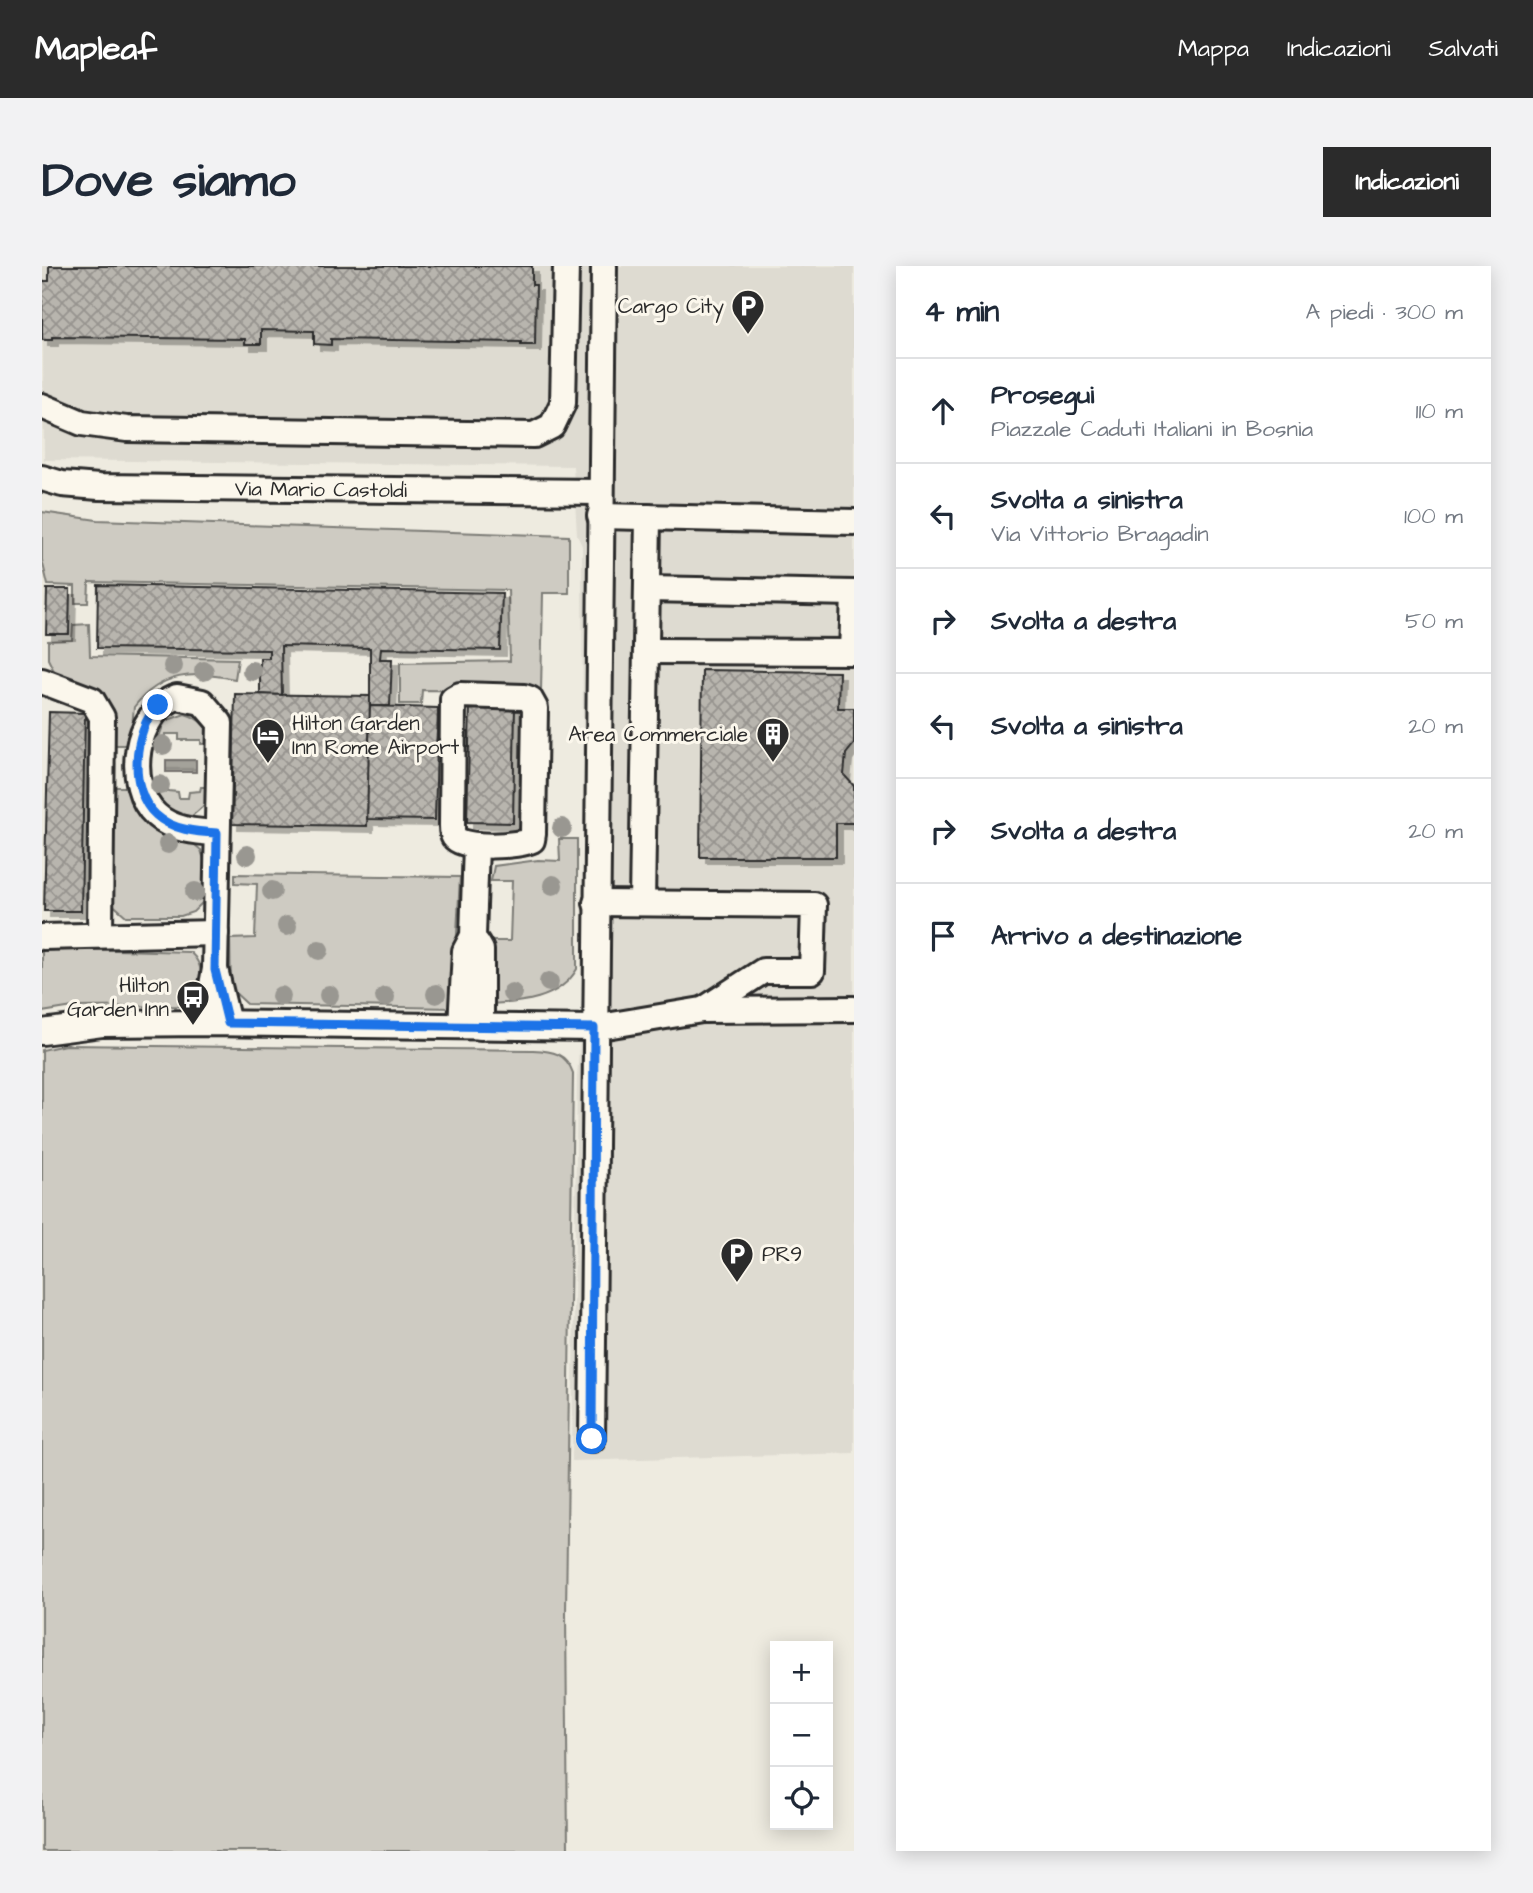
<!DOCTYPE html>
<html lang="it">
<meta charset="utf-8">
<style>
:root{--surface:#fff;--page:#f2f2f3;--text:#1f2937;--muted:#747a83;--line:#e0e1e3;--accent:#2b2b2b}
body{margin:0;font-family:"Architects Daughter",sans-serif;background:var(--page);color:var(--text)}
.controls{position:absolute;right:21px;bottom:21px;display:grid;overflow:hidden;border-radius:0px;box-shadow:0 4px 18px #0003}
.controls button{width:63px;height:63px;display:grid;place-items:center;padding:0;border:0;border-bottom:2px solid var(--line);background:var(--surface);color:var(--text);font:35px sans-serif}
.stop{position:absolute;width:21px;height:21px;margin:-16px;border:5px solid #1a73e8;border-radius:50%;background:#fff}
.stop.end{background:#1a73e8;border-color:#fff;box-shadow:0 2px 7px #0008}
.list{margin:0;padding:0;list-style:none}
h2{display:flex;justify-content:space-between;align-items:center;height:91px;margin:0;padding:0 28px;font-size:30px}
h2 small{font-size:23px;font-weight:400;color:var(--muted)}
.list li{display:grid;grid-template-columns:46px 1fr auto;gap:21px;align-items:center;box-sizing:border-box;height:105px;padding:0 28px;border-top:2px solid var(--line)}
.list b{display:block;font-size:26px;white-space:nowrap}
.list p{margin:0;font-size:23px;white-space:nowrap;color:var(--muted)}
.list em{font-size:23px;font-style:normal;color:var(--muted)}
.icon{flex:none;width:38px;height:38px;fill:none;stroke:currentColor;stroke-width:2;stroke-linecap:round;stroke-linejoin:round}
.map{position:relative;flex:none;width:812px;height:1585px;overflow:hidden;border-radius:0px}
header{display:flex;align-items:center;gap:42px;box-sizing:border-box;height:98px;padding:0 35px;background:var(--accent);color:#fff}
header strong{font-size:33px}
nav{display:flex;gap:38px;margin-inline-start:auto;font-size:24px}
.intro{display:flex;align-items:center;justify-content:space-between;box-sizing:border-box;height:168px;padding:0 42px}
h1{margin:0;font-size:49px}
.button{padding:18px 32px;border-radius:0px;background:var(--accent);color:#fff;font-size:24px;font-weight:700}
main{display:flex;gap:42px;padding:0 42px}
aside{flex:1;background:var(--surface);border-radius:0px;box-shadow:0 4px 18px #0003}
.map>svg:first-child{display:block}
.built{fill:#dedbd1}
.green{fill:#cecbc2;stroke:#7c7b76;stroke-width:2}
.water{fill:url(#water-rules);stroke:#74726e;stroke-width:2}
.building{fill:url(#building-cross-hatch);stroke:#2b2b2b;stroke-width:2;filter:url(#shadow)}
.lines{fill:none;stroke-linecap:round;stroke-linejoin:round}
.minor-casing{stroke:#2b2b2b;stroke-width:30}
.minor{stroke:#fbf7ec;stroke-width:24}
.tree{fill:#999791}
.route{stroke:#1a73e8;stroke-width:9}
.labels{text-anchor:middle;stroke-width:6;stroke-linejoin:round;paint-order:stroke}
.poi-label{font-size:21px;fill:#2b2b2b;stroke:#fbf7ec;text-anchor:end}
.street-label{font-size:21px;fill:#2b2b2b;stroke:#fbf7ec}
</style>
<header>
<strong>Mapleaf</strong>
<nav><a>Mappa</a><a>Indicazioni</a><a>Salvati</a></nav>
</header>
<div class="intro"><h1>Dove siamo</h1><a class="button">Indicazioni</a></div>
<main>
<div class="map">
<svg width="812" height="1585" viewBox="0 0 812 1585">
<defs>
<pattern id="water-rules" width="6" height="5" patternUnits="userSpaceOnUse" patternTransform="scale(1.75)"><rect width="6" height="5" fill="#a4a29a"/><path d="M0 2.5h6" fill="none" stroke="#86847e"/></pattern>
<pattern id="building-cross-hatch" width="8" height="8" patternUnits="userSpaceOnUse" patternTransform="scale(1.75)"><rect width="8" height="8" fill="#b8b5ae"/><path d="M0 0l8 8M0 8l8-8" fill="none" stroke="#96938e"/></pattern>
<filter id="shadow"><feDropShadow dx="6" dy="6" stdDeviation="0" flood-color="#0004"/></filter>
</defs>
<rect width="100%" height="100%" fill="#eeebe0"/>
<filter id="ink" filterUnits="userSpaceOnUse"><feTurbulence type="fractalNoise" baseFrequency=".0143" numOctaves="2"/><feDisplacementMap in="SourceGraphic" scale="14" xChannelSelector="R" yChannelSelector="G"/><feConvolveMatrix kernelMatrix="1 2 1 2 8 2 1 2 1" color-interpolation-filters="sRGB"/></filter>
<g filter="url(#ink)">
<path class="built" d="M0,0H812V1187L530,1195L535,812L542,710L540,280L535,269L531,200L2,194Z"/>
<path class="green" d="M0,246L55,254L527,270V327H501L499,426L380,424L379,438H358V397L468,395L466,324L47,316L46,337H33V320L6,319L0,294Z
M47,358L48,390L196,393L193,413C151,405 119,406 92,441L88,479H69L11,403L6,393V375L30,374L31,359Z
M143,448C157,452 173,464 165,478H159V474H137V468H123V475L115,476L123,455Z
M69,521H86L96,548L106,561L126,573L148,575L159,584L164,600L161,636L151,646L139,650H84L68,636Z
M125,521L126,525L136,526L137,532H146L147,526L158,525L159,521H169L166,536L150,550L127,547L115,531L114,522Z
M517,573H535V703C517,734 479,737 447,738L448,675H468L470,615H449L452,600L496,594L518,595Z
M193,608L418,611L411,742L205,738L189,723L188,673L213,672L215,618L193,617Z
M0,682L148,686C163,699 164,725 150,740L31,741L0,746Z
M23,779L491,784C511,785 524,787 531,807L524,1347L526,1585H0V784Z"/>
<path class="water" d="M124,494H154V506H124Z"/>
<path class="building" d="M7,0H490V19H494L493,79H479V76L289,73V79L272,78V65L219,64V78H203V73L10,71V74H0V15H7Z
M56,319L460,327L458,384L339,382L338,393H350L348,440H328V382L239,380L240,429L218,428V392H227V384L55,382Z
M5,323H28L27,368H4Z
M660,404L797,406L796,442H812V478L804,488L802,509L812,520V557H794V591H658Z
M193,428L328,430L325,560L190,558Z
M428,438L473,439L471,557L425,556Z
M328,440L396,442L393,554L325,553Z
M7,446L43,447L39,645H2Z
M395,466H427V481H394Z"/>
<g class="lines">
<defs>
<g id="minor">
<path d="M0,140L40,157L85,163L492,169L510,160L521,137L524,0"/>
<path id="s1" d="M0,212L20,218L57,221L558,226"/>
<path d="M558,250L812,256"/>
<path d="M605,323L812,327"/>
<path d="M604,385L810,386L812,328"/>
<path d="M0,415L50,434L60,451L58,669"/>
<path d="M418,429L482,431L488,433L493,442L491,568L490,574C478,580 421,584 412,571C410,568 410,564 410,560L411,433Z"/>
<path d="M554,637L772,639L770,705H721L661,744"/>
<path d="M600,637L606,251"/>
<path d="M0,671L174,667"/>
<path d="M435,677L439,684V761"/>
<path d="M173,703L178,457L160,436L135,431C92,445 82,520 114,549C130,564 155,566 175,567"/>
<path d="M163,757L173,703L186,757"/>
<path d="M419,760L423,685L431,670L434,579"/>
<path d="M0,766L60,758L163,757L552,762L660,744L812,743"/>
<path d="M550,1173L562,0"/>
</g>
</defs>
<use href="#minor" class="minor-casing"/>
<use href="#minor" class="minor"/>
</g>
<g class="tree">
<circle cx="131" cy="400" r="10"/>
<circle cx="162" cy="405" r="10"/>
<circle cx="210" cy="405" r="10"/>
<circle cx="121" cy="479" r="10"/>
<circle cx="118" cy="519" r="10"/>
<circle cx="520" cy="562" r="10"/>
<circle cx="126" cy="578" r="10"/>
<circle cx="205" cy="589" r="10"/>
<circle cx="511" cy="619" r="10"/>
<circle cx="230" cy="625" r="10"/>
<circle cx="153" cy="626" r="10"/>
<circle cx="245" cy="660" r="10"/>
<circle cx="277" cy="684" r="10"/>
<circle cx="507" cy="716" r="10"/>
<circle cx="470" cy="727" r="10"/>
<circle cx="394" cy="728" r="10"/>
<circle cx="287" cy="729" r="10"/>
<circle cx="239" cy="730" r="10"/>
<circle cx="343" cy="731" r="10"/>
</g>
</g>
<g class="lines" filter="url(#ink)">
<path class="route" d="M116,439C91,464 86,524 114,549C130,564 155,566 175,567L173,704L186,757L552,762L550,1173"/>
</g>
<defs>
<symbol id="parking-pin" viewBox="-11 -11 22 30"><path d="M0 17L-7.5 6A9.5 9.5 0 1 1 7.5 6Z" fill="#2b2b2b" stroke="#fbf7ec"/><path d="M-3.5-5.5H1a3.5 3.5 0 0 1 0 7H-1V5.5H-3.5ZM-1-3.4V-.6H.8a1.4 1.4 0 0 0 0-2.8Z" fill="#fff"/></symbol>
<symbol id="building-pin" viewBox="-11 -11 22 30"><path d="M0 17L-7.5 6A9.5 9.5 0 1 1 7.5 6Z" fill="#2b2b2b" stroke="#fbf7ec"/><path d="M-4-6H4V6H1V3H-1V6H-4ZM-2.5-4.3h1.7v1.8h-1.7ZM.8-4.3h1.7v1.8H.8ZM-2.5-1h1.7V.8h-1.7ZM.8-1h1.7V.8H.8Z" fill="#fff"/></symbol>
<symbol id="hotel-pin" viewBox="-11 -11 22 30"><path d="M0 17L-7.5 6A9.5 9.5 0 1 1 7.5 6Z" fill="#2b2b2b" stroke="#fbf7ec"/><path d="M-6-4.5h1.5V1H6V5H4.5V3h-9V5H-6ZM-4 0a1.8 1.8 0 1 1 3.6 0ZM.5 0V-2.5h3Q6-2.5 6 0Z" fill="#fff"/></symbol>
<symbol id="bus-pin" viewBox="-11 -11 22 30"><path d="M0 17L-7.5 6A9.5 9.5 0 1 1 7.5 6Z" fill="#2b2b2b" stroke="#fbf7ec"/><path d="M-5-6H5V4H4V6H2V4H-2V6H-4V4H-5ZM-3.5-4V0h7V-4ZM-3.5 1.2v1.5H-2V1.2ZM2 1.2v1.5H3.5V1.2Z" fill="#fff"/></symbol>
</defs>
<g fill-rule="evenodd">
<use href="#parking-pin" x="687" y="21" width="38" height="52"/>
<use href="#building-pin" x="712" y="449" width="38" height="52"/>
<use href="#hotel-pin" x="207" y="450" width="38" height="52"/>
<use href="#bus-pin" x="132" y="712" width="38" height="52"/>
<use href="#parking-pin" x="676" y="969" width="38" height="52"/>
</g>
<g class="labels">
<g class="poi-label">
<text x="682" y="47">Cargo City</text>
<text x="250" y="464" text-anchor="start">Hilton Garden<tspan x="250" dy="24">Inn Rome Airport</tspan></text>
<text x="706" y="475">Area Commerciale</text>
<text x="127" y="726">Hilton<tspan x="127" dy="24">Garden Inn</tspan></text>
<text x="720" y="995" text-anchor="start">PR9</text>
</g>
<g class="street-label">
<text dy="7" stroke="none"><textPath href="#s1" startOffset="280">Via Mario Castoldi</textPath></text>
</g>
</g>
</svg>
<div class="controls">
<button>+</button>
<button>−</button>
<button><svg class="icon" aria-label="locate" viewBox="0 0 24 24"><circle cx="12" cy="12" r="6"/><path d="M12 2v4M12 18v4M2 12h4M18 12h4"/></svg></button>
</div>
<div class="stop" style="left:550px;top:1173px"></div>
<div class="stop end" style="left:116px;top:439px"></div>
</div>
<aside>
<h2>4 min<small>A piedi · 300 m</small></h2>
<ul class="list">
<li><svg class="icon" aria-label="ahead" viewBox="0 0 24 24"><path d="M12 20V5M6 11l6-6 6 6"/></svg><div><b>Prosegui</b><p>Piazzale Caduti Italiani in Bosnia</p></div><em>110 m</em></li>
<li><svg class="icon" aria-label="left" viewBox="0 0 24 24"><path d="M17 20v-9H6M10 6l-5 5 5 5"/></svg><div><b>Svolta a sinistra</b><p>Via Vittorio Bragadin</p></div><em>100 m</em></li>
<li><svg class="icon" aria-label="right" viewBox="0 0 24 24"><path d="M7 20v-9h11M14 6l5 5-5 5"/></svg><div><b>Svolta a destra</b></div><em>50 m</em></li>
<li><svg class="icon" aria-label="left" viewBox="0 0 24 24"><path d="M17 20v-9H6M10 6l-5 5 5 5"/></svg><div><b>Svolta a sinistra</b></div><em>20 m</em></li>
<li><svg class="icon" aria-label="right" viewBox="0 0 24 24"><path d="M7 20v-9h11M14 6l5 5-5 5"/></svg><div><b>Svolta a destra</b></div><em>20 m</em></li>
<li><svg class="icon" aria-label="arrive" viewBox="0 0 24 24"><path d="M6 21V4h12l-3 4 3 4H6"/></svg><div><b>Arrivo a destinazione</b></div></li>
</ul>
</aside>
</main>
